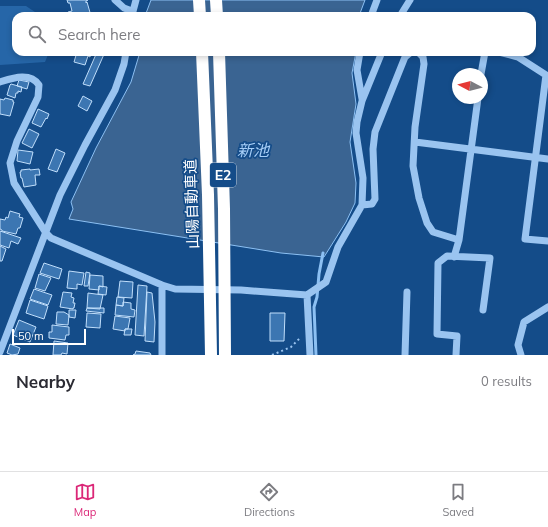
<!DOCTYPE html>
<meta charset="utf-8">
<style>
:root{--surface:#fff;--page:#f7f7f7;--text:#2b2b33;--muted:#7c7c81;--line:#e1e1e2;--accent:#db2777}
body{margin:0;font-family:Mulish,"Noto Sans JP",sans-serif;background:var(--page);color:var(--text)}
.compass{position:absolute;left:452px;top:68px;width:36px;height:36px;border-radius:50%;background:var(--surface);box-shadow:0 2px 6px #0003;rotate:277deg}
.scale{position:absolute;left:12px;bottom:10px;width:74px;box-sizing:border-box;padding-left:4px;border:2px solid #fff;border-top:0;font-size:11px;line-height:14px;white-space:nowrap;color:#fff;-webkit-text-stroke:3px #144c89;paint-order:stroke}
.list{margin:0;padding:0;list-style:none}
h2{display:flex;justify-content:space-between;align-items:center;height:52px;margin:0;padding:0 16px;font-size:17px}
h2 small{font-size:13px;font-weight:400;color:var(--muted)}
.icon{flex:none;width:22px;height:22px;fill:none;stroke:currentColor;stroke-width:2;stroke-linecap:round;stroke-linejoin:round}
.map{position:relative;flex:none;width:548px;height:355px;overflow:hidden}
.search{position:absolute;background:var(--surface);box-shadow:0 2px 6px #0003;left:12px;right:12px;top:12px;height:44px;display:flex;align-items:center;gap:10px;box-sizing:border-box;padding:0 14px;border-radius:12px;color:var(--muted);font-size:15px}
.sheet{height:116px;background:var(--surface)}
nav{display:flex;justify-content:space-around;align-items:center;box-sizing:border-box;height:56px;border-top:1px solid var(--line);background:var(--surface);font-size:11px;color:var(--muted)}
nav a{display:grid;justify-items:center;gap:2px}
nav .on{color:var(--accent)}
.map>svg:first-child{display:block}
.green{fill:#2666a8}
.water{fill:#3a6492;stroke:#8cc0f3}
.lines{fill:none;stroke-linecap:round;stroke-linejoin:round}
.stream{stroke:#8cc0f3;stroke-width:3}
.building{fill:#3c76b2;stroke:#c0defb}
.path{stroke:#9ac4f0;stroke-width:2;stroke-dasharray:2 3;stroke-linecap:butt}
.minor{stroke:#9ac4f0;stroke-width:7}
.highway{stroke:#fff;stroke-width:12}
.labels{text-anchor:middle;stroke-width:3.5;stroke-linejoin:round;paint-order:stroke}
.shield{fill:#144c89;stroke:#b8c9dc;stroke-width:1}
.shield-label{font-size:14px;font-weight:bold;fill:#fff}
.street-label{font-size:15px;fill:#fff;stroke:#144c89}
.water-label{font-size:16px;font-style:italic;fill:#a6cef7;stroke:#144c89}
</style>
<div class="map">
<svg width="548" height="355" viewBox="0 0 548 355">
<rect width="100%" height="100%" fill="#144c89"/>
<path class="green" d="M0,6H26L41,16H16V52H49L45,62L0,65Z"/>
<path class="water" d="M151,0H365L359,16H145Z
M140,52H356L352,73L356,104L350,142L356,183L355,203L346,222L324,257L281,253L69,219L73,209L71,202L96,148L131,82Z"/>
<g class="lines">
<path class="stream" d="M316,355L314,307L317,297L319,274L323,253"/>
</g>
<path class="building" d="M67,0H88L86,1V3L87,2L91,16H69L68,12L72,11L70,3H68Z
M77,52H91L90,57L88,56L85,65L74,62Z
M97,52H105L90,86L83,84Z
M19,80L29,82L27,89L17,86Z
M11,84L22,87L21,92L18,91V93H16L15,98L7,95L10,85Z
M83,96L92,101L87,111L78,106Z
M5,98L13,100V102H14L10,116L0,114V99L4,100Z
M38,109L49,114L47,119L46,118L41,127L32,123Z
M29,129L39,134L32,148L22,143Z
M56,149L65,153L57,172L48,169Z
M18,150L33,152L30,164L17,161Z
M30,169V170L39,169L40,175H35L36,185L24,187L22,178H21L20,172H21V170Z
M10,211L20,214L19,217L23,218L20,228H18L16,234L2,231V230L0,229V219L5,220L6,217L8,218Z
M0,231L21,238L18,244L11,241L9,248L0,245Z
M0,246L6,249L2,261H0Z
M44,263L62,269L59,279L40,273Z
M69,271L84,273L82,285L77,284V289L67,288Z
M86,272L90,273L88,286H84Z
M39,274L51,278L45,291L35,288Z
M90,275L103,276V287L99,286V290L89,289Z
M120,281L133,282L132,298L118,297Z
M138,285L147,286L144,336L135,335Z
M99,286L107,287L106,295L98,294Z
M34,289L52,295L48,305L30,299Z
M63,292L72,293L71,297L74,298L73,303H75L74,308H73V309L60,307Z
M147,292L152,293L155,322L154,342L145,341Z
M88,293L103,295L100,309L87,308Z
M117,297L124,298L123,306L116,305Z
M30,300L48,306L44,319L26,313Z
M123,302L131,303V309L135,310L134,317L115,315L116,305L123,306Z
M87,308H104V313L86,311Z
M69,310H76L75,318L69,317Z
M57,312H64L69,315L68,325L56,324Z
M87,313L101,314L100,328L86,327Z
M270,313H285L284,341H270Z
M115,316L130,318L128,329H125V331L113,329Z
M19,320L36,327L30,342L13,335Z
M52,325L69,327V335H66L65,340L49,338V332H52Z
M125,329H132L131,335H124Z
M54,341L68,343L67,354L62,353L61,355H53Z
M10,344L20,348L18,354L12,355L7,353Z
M136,351L150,353L151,355H133L135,354Z"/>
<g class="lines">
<path class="path" d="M272,355L291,347L301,337"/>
<path class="minor" d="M115,0L124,8L132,11
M132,15L136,0
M371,16L377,0
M400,16L410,0
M360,52L357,70L362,99
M415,52H418L423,57L424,64L415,127L413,166L419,198L427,223L433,232L459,240
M499,52L518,57L546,75L525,239L548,241
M481,74L485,52
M0,82C13,78 30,72 39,85L38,97L17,141L10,163L14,183L46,233L51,238L162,285V355
M415,142L548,159
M362,205L372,204L375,199L373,149L375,132L405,57L411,52
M454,257L459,240L478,98
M162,285L175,289L241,290L307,295
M0,352L60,195L85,145L115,90L124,64L126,52
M310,355L307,295L326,282L338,247L362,205L363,178L356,133L357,122L362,101L382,52
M405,355L407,292
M456,355L457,336L437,334L438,263L447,256L490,258L483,310
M521,355L518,345L524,322L548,307"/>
<path class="highway" d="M199,0L200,16
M216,0L217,16
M202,52L208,195L211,355
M219,52L224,209L225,355"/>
</g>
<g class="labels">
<rect class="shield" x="210" y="163" width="26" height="24" rx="3"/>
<g class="shield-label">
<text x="223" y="180">E2</text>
</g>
<g class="street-label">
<text transform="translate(192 204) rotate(-92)" y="5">山陽自動車道</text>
</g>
<g class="water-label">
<text x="253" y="156">新池</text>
</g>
</g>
</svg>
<svg class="compass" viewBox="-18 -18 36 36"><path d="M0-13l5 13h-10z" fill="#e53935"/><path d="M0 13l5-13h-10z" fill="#7c7c81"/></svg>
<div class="scale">50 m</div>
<div class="search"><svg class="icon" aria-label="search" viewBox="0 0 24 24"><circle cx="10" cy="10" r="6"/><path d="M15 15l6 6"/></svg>Search here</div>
</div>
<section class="sheet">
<h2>Nearby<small>0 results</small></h2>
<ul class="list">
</ul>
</section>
<nav>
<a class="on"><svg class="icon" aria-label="map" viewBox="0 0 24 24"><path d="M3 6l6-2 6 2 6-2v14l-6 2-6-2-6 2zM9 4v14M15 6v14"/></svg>Map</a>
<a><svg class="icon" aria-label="directions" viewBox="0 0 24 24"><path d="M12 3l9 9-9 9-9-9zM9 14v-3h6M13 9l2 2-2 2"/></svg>Directions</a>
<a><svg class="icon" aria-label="saved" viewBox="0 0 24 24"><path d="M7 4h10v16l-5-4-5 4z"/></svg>Saved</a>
</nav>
